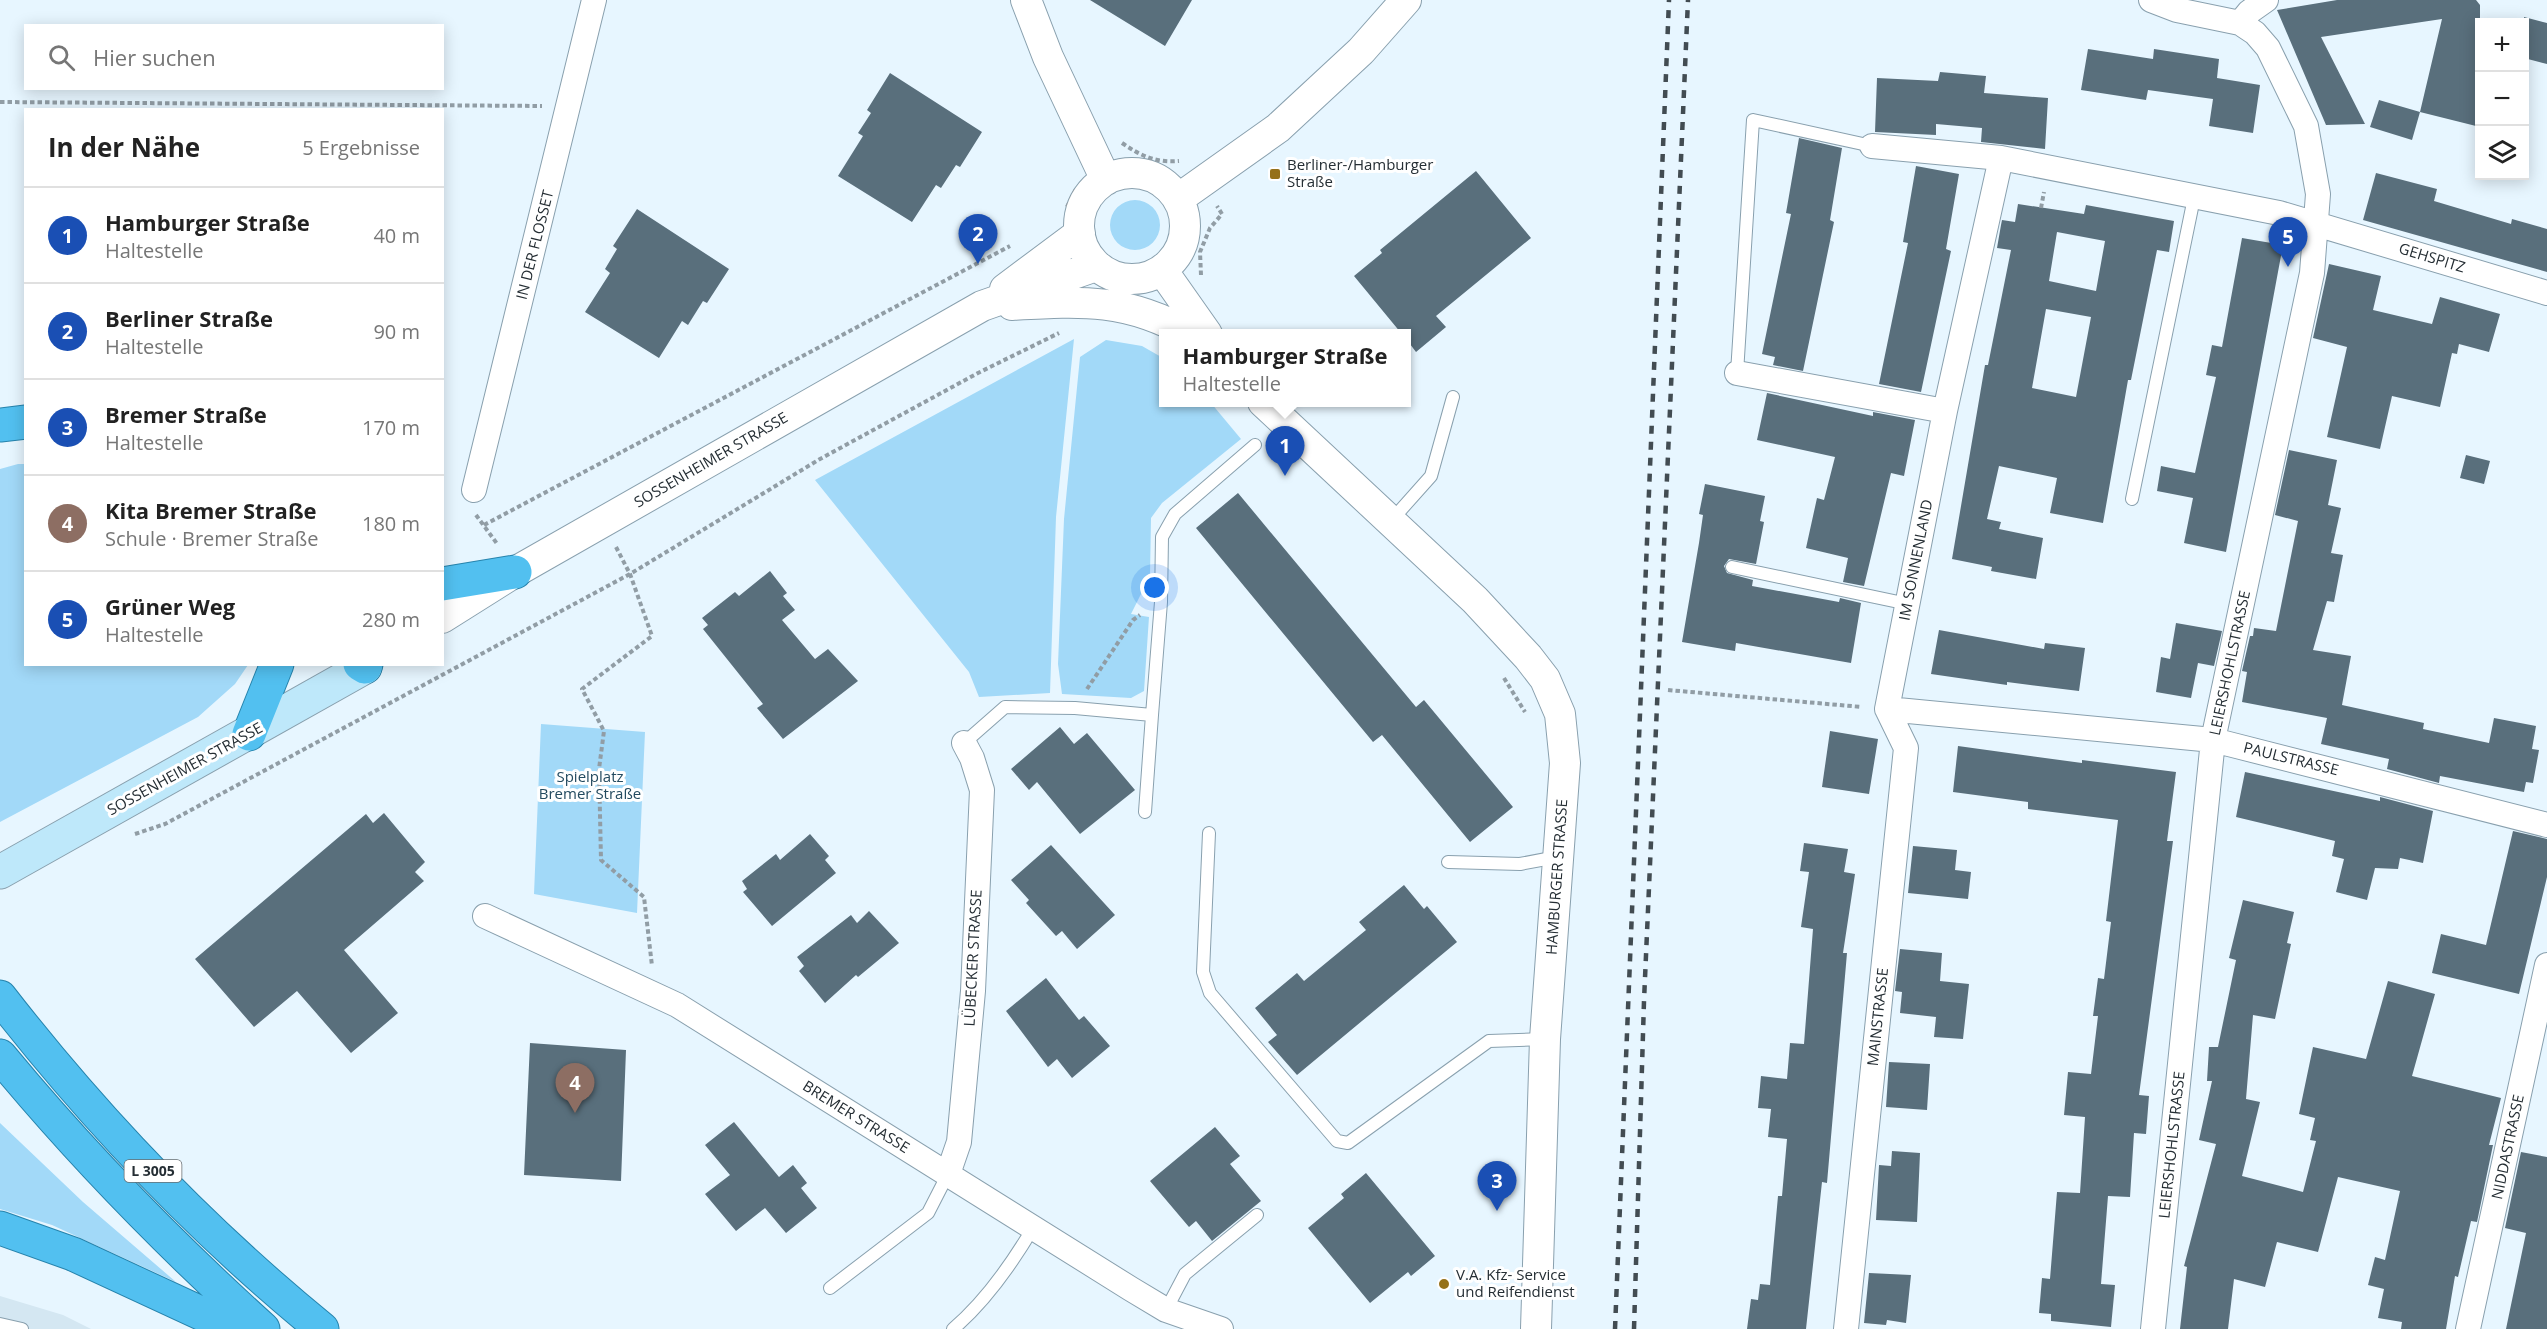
<!DOCTYPE html>
<html lang="de">
<meta charset="utf-8">
<style>
:root{--surface:#fff;--page:#f2f2f2;--text:#222;--muted:#767676;--line:#e0e0e0;--accent:#95711a}
body{margin:0;font-family:"Open Sans",sans-serif;background:var(--page);color:var(--text)}
.controls{position:absolute;right:18px;top:18px;display:grid;overflow:hidden;border-radius:0px;box-shadow:0 3px 15px #0003}
.controls button{width:54px;height:54px;display:grid;place-items:center;padding:0;border:0;border-bottom:2px solid var(--line);background:var(--surface);color:var(--text);font:30px sans-serif}
.you{position:absolute;left:1155px;top:588px;width:21px;height:21px;margin:-15px;border:4px solid #fff;border-radius:50%;background:#1a73e8;box-shadow:0 0 0 9px #1a73e833}
.badge{display:grid;place-items:center;width:39px;height:39px;border-radius:50%;background:var(--accent);color:#fff;font-size:20px;font-weight:700}
.pin{position:absolute;translate:-50% -50px;filter:drop-shadow(0 2px 3px #0008)}
.pin::after{content:'';position:absolute;top:32px;width:21px;height:18px;background:inherit;clip-path:polygon(0 0,100% 0,50% 100%)}
.popup{position:absolute;left:1159px;top:329px;width:252px;height:78px;box-sizing:border-box;display:grid;place-content:center;border-radius:0px;background:var(--surface);filter:drop-shadow(0 2px 4px #0005);font-size:20px;white-space:nowrap;color:var(--muted)}
.popup b{font-size:22px;color:var(--text)}
.popup::after{content:'';position:absolute;left:50%;top:100%;margin-left:-12px;border:12px solid transparent;border-top-color:var(--surface)}
.list{margin:0;padding:0;list-style:none}
h2{display:flex;justify-content:space-between;align-items:center;height:78px;margin:0;padding:0 24px;font-size:26px}
h2 small{font-size:20px;font-weight:400;color:var(--muted)}
.list li{display:grid;grid-template-columns:39px 1fr auto;gap:18px;align-items:center;box-sizing:border-box;height:96px;padding:0 24px;border-top:2px solid var(--line)}
.list b{display:block;font-size:22px;white-space:nowrap}
.list p{margin:0;font-size:20px;white-space:nowrap;color:var(--muted)}
.list em{font-size:20px;font-style:normal;color:var(--muted)}
.icon{flex:none;width:33px;height:33px;fill:none;stroke:currentColor;stroke-width:2;stroke-linecap:round;stroke-linejoin:round}
.map{position:relative;flex:none;width:2547px;height:1329px;overflow:hidden}
.search{position:absolute;background:var(--surface);box-shadow:0 3px 15px #0003;left:24px;top:24px;width:420px;height:66px;display:flex;align-items:center;gap:15px;box-sizing:border-box;padding:0 21px;border-radius:0px;color:var(--muted);font-size:22px}
.panel{position:absolute;background:var(--surface);box-shadow:0 3px 15px #0003;left:24px;top:108px;width:420px;height:558px;border-radius:0px}
.map>svg:first-child{display:block}
.built{fill:#d4e7f2}
.green{fill:#a2d9f8}
.building{fill:#596f7c;fill-rule:evenodd}
.lines{fill:none;stroke-linecap:round;stroke-linejoin:round}
.service-casing{stroke:#89a0ae;stroke-width:14}
.minor-casing{stroke:#89a0ae;stroke-width:26}
.tertiary-casing{stroke:#89a0ae;stroke-width:32}
.secondary-casing{stroke:#89a0ae;stroke-width:35}
.trunk-casing{stroke:#2683ac;stroke-width:35}
.path{stroke:#919da5;stroke-width:4;stroke-dasharray:4.5 3;stroke-linecap:butt}
.service{stroke:#fff;stroke-width:12}
.minor{stroke:#fff;stroke-width:24}
.tertiary{stroke:#fff;stroke-width:30}
.secondary{stroke:#bee8fa;stroke-width:33}
.trunk{stroke:#52c0f0;stroke-width:33}
.rail{stroke:#424c52;stroke-width:4.5;stroke-dasharray:8 8;stroke-linecap:butt}
.poi-dot{fill:#95711a;stroke:#fff;stroke-width:2}
.labels{text-anchor:middle;stroke-width:6;stroke-linejoin:round;paint-order:stroke}
.shield{fill:#fff;stroke:#666d71;stroke-width:1.5}
.shield-label{font-size:14px;font-weight:bold;fill:#252e34}
.poi-label{font-size:15px;fill:#252e34;stroke:#fff;text-anchor:start}
.street-label{font-size:15px;fill:#252e34;stroke:#fff}
.park-label{font-size:15px;fill:#244b60;stroke:#fff}
</style>
<div class="map">
<svg width="2547" height="1329" viewBox="0 0 2547 1329">
<rect width="100%" height="100%" fill="#e7f6ff"/>
<path class="built" d="M0,1296L63,1315L91,1329H0Z"/>
<path class="green" d="M1110 225a25 25 0 1 1 50 0a25 25 0 1 1-50 0Z
M1074,339L1056,517L1050,693L979,697L969,672L815,480Z
M1106,340L1142,346L1163,358L1164,402L1211,403L1241,439L1162,503L1151,518L1150,576L1131,614L1149,617L1144,691L1131,698L1062,694L1058,664L1064,519L1080,357Z
M18,464H26V664L248,665L235,684L198,717L0,822V469Z
M541,724L645,732L637,913L534,894Z
M0,1123L83,1202L176,1282L52,1225L0,1209Z"/>
<path class="building" d="M1090,0H1192L1165,46Z
M2337,0H2476L2480,5V127L2420,112L2442,19L2321,37L2365,124L2326,125L2277,10Z
M2524,17L2547,23V64L2524,58Z
M2088,49L2153,59L2154,49L2219,59L2217,78L2260,85L2253,133L2209,126L2213,99L2148,90L2146,100L2081,90Z
M1940,72L1986,76L1984,93L2048,98L2045,149L1981,142L1982,128L1936,124V135L1875,132L1877,78L1938,81Z
M890,73L982,132L960,167L956,165L941,188L936,185L912,222L838,176L863,136L858,133L871,113L867,110Z
M2379,100L2420,112L2412,140L2370,127Z
M1799,138L1842,148L1830,220L1834,222L1803,371L1773,365L1775,357L1762,354L1791,214L1786,213Z
M1916,166L1959,174L1946,249L1951,251L1921,392L1879,384L1908,243L1903,242Z
M1476,171L1531,238L1436,316L1446,327L1416,352L1407,340V333H1401L1354,276L1382,253L1380,250Z
M2376,173L2437,189L2434,201L2511,224L2512,219L2547,229V272L2363,220Z
M2018,204L2084,214L2086,205L2174,221L2169,252L2157,250L2131,380H2128L2103,523L2050,513L2057,478L1999,466L1987,519L2001,522L1999,529L2043,538L2036,579L1991,571L1992,567L1952,559L1985,365H1988L2011,250L1997,248L2001,225L2002,220L2015,222ZM2057,232L2105,241L2096,291L2049,281ZM2046,309L2091,317L2076,397L2032,388Z
M637,209L729,269L707,303L703,301L688,325L682,321L659,358L585,312L610,273L605,269L617,249L613,246Z
M2242,238L2283,245L2226,552L2184,543L2193,498L2157,491L2161,466L2195,473L2216,377L2206,375L2212,345L2222,347Z
M2329,264L2381,276L2373,310L2432,324L2440,297L2500,314L2489,352L2459,344L2457,354L2452,353L2440,407L2392,396L2380,449L2327,437L2347,347L2313,338Z
M1767,393L1873,416V412L1915,420L1904,476L1891,473L1864,586L1843,582L1848,558L1806,548L1817,498L1824,500L1835,457L1757,440Z
M2289,450L2337,460L2328,505L2341,508L2331,553L2343,555L2334,602L2327,601L2313,650L2351,656L2342,705L2424,723L2423,729L2489,743L2494,718L2536,726L2532,749L2539,750L2533,783L2526,782L2524,792L2440,776L2439,783L2387,769L2389,759L2321,744L2327,718L2242,702L2247,672L2242,671L2250,636H2253L2254,628L2276,631L2298,521L2275,515Z
M2466,455L2490,461L2484,484L2460,478Z
M1705,484L1765,496L1760,521L1764,522L1756,564L1729,559L1724,566L1727,573L1753,580L1752,586L1839,602L1840,598L1861,603L1851,663L1736,643L1735,651L1682,642L1699,543L1703,515L1699,514Z
M1238,493L1416,707L1424,700L1513,807L1470,842L1382,735L1373,742L1196,528Z
M770,571L787,593L783,596L795,610L782,620L815,659L828,649L858,681L783,739L757,708L763,704L703,629L708,625L702,618L735,592L739,596Z
M2176,623L2222,631L2214,666L2198,663L2191,698L2156,692L2161,657L2170,659Z
M1939,630L2044,649L2045,643L2085,648L2079,691L2007,682V685L1931,674Z
M1060,727L1074,744L1087,733L1135,790L1080,834L1037,782L1029,790L1011,769Z
M1830,731L1878,739L1869,794L1822,787Z
M1958,746L2082,763V760L2176,772L2167,841H2173L2139,1095L2149,1096L2146,1134L2134,1133L2130,1197L2108,1196L2101,1284L2115,1285L2111,1327L2051,1321V1314L2039,1313L2042,1278L2050,1279L2057,1192L2080,1193L2085,1117L2064,1115L2068,1072L2091,1074L2098,1016H2093L2098,978L2104,979L2111,922L2106,921L2118,820L2028,809V802L1953,792Z
M2245,772L2380,801V797L2433,811L2423,863L2400,858L2398,869L2375,868L2367,900L2336,892L2344,859L2332,856L2335,841L2236,817Z
M384,813L425,862L415,872L424,881L344,950L398,1013L351,1053L297,991L254,1027L195,959L366,814L373,823Z
M2513,831L2547,839V877L2519,994L2432,973L2441,934L2486,945Z
M810,834L829,856L825,860L836,873L772,926L743,892L747,889L742,881L776,854L780,860Z
M1804,843L1848,849L1844,872L1855,874L1843,953H1847L1827,1183L1822,1182L1806,1329H1747L1751,1299L1758,1300L1760,1284L1770,1285L1778,1196H1782L1787,1139L1768,1137L1771,1109L1758,1108L1761,1076L1787,1079L1790,1043L1804,1044L1813,929L1801,927L1809,872L1800,871Z
M1051,845L1115,915L1077,949L1062,931L1056,936L1026,903L1029,900L1011,880Z
M1913,846L1957,850L1955,870L1971,872L1968,899L1908,893Z
M1404,885L1424,909L1427,906L1457,942L1297,1075L1268,1042L1277,1035L1255,1008L1297,973L1304,981L1366,930L1359,922Z
M2243,900L2294,912L2287,943L2291,944L2275,1019L2253,1015L2246,1099L2260,1102L2242,1176L2303,1192L2316,1141L2310,1140L2315,1118L2299,1114L2313,1047L2366,1059L2388,981L2435,994L2412,1076L2501,1098L2489,1145H2493L2477,1222L2471,1221L2458,1277L2455,1276L2446,1329H2401L2402,1322L2378,1318L2384,1289L2368,1285L2375,1257L2385,1260L2400,1191L2338,1177L2318,1252L2277,1242L2265,1287L2234,1279L2228,1329H2180L2187,1267L2184,1266L2216,1144L2199,1140L2212,1081H2207L2209,1047H2218L2236,960L2229,958Z
M869,911L899,943L858,977L856,975L825,1003L799,971L804,966L797,957L851,915L857,923Z
M1900,949L1942,953L1940,981L1969,984L1963,1039L1934,1037L1936,1017L1900,1013L1902,992L1895,991Z
M1046,978L1079,1020L1084,1016L1110,1046L1072,1078L1057,1059L1048,1067L1006,1011Z
M530,1043L626,1050L621,1181L524,1175Z
M1889,1062L1930,1064L1927,1110L1886,1107Z
M734,1122L779,1177L793,1165L807,1183L801,1188L817,1208L786,1233L765,1208L736,1231L705,1194L730,1175L705,1145Z
M1215,1127L1240,1156L1230,1164L1261,1201L1212,1241L1196,1221L1189,1227L1150,1181Z
M1892,1151L1920,1153L1917,1222L1876,1220L1879,1165L1891,1166Z
M2521,1152L2547,1157V1329H2506L2526,1233L2505,1228Z
M1366,1173L1435,1256L1411,1276L1408,1272L1370,1303L1308,1228L1344,1198L1341,1194Z
M1869,1273L1911,1275L1906,1323L1887,1320L1886,1325L1864,1323Z"/>
<g class="lines">
<defs>
<path id="service" d="M1737,373L1753,120L1872,146
M2132,499L2194,198
M1390,522L1431,476L1453,397
M1732,567L1908,604
M964,743L1005,707L1075,708L1152,715L1161,602L1162,537L1175,514L1255,445
M1145,812L1152,715
M1209,833L1203,972L1210,993L1337,1141L1348,1143L1489,1041L1544,1039
M1448,862L1520,864L1557,857
M830,1288L928,1213L948,1174
M1166,1310L1185,1274L1257,1215
M0,1324L22,1329
M953,1329C986,1301 1011,1265 1033,1228"/>
<path id="minor" d="M2151,0L2177,10L2240,23L2255,33L2268,48L2306,126L2318,194L2312,273L2213,740L2153,1329
M2240,23L2249,12L2266,0
M1872,146L2001,158L2279,213L2547,293
M1737,373L1945,411
M474,490L594,0
M1887,709L2213,740L2547,825
M1887,709L1945,411L2001,158
M485,916L677,1005L1131,1289L1166,1310L1221,1329
M948,1174L959,1142L973,991L982,790L972,758L964,743
M1846,1329L1906,748L1887,709
M2468,1329L2547,965"/>
<path id="tertiary" d="M1026,0L1048,57L1106,180
M1079 226a53 53 0 1 1 106 0a53 53 0 1 1-106 0Z
M1178,199L1278,128L1361,51L1406,0
M1162,270L1207,334
M1005,289L1080,233
M1012,305C1082,301 1127,298 1190,334
M1263,402L1475,600L1528,657L1545,679L1560,714L1565,763L1545,1039L1536,1329
M442,618L515,572L982,306L1096,266"/>
<path id="secondary" d="M0,872L365,667"/>
<path id="trunk" d="M0,425L26,422
M442,584L515,572
M360,664L365,667L366,664
M249,734L277,664
M0,997C94,1118 203,1232 322,1329
M0,1056C81,1154 169,1244 263,1329
M0,1228L73,1254L235,1329"/>
</defs>
<use href="#service" class="service-casing"/>
<use href="#minor" class="minor-casing"/>
<use href="#tertiary" class="tertiary-casing"/>
<use href="#secondary" class="secondary-casing"/>
<use href="#trunk" class="trunk-casing"/>
<path class="path" d="M0,102L542,106
M1122,143C1141,156 1156,163 1179,161
M1067,207L1077,187
M2041,208L2044,192
M1201,275L1200,252L1210,228L1222,214L1217,206
M476,515L498,545
M484,525L1010,246
M616,547L630,574L652,636L582,689L604,731L599,769L601,860L644,897L652,966
M1504,678L1525,712
M1087,689L1133,620L1140,615
M1668,690L1862,707
M135,834L165,824L630,574L820,459L978,373L1059,333"/>
<use href="#service" class="service"/>
<use href="#minor" class="minor"/>
<use href="#tertiary" class="tertiary"/>
<use href="#secondary" class="secondary"/>
<use href="#trunk" class="trunk"/>
<path class="rail" d="M1615,1329L1669,0
M1634,1329L1644,1001L1688,0"/>
</g>
<g class="poi-dot">
<rect x="1269" y="168" width="12" height="12" rx="3"/>
<circle cx="1444" cy="1284" r="6"/>
</g>
<g class="labels">
<rect class="shield" x="124.5" y="1160" width="57" height="22" rx="4.5"/>
<g class="shield-label">
<text x="153" y="1176">L 3005</text>
</g>
<g class="poi-label">
<text x="1287" y="170">Berliner-/Hamburger<tspan x="1287" dy="17">Straße</tspan></text>
<text x="1456" y="1280">V.A. Kfz- Service<tspan x="1456" dy="17">und Reifendienst</tspan></text>
</g>
<g class="street-label">
<text transform="translate(535 245) rotate(-76)" y="5">IN DER FLOSSET</text>
<text transform="translate(2432 258) rotate(17)" y="5">GEHSPITZ</text>
<text transform="translate(711 460) rotate(-30)" y="5">SOSSENHEIMER STRASSE</text>
<text transform="translate(1916 560) rotate(-79)" y="5">IM SONNENLAND</text>
<text transform="translate(2230 663) rotate(-78)" y="5">LEIERSHOHLSTRASSE</text>
<text transform="translate(2291 759) rotate(14)" y="5">PAULSTRASSE</text>
<text transform="translate(185 769) rotate(-29)" y="5">SOSSENHEIMER STRASSE</text>
<text transform="translate(1557 877) rotate(-86)" y="5">HAMBURGER STRASSE</text>
<text transform="translate(973 958) rotate(-87)" y="5">LÜBECKER STRASSE</text>
<text transform="translate(1878 1017) rotate(-84)" y="5">MAINSTRASSE</text>
<text transform="translate(856 1117) rotate(32)" y="5">BREMER STRASSE</text>
<text transform="translate(2172 1145) rotate(-84)" y="5">LEIERSHOHLSTRASSE</text>
<text transform="translate(2508 1147) rotate(-78)" y="5">NIDDASTRASSE</text>
</g>
<g class="park-label">
<text x="590" y="782">Spielplatz<tspan x="590" dy="17">Bremer Straße</tspan></text>
</g>
</g>
</svg>
<div class="controls">
<button>+</button>
<button>−</button>
<button><svg class="icon" aria-label="layers" viewBox="0 0 24 24"><path d="M12 4l9 5-9 5-9-5zM3 14l9 5 9-5"/></svg></button>
</div>
<div class="you"></div>
<div class="pin badge" style="left:1285px;top:476px;background:#1a4fb4">1</div>
<div class="popup"><b>Hamburger Straße</b>Haltestelle</div>
<div class="pin badge" style="left:978px;top:264px;background:#1a4fb4">2</div>
<div class="pin badge" style="left:1497px;top:1211px;background:#1a4fb4">3</div>
<div class="pin badge" style="left:575px;top:1113px;background:#8d6e63">4</div>
<div class="pin badge" style="left:2288px;top:267px;background:#1a4fb4">5</div>
<div class="search"><svg class="icon" aria-label="search" viewBox="0 0 24 24"><circle cx="10" cy="10" r="6"/><path d="M15 15l6 6"/></svg>Hier suchen</div>
<section class="panel">
<h2>In der Nähe<small>5 Ergebnisse</small></h2>
<ul class="list">
<li><span class="badge" style="background:#1a4fb4">1</span><div><b>Hamburger Straße</b><p>Haltestelle</p></div><em>40 m</em></li>
<li><span class="badge" style="background:#1a4fb4">2</span><div><b>Berliner Straße</b><p>Haltestelle</p></div><em>90 m</em></li>
<li><span class="badge" style="background:#1a4fb4">3</span><div><b>Bremer Straße</b><p>Haltestelle</p></div><em>170 m</em></li>
<li><span class="badge" style="background:#8d6e63">4</span><div><b>Kita Bremer Straße</b><p>Schule · Bremer Straße</p></div><em>180 m</em></li>
<li><span class="badge" style="background:#1a4fb4">5</span><div><b>Grüner Weg</b><p>Haltestelle</p></div><em>280 m</em></li>
</ul>
</section>
</div>
